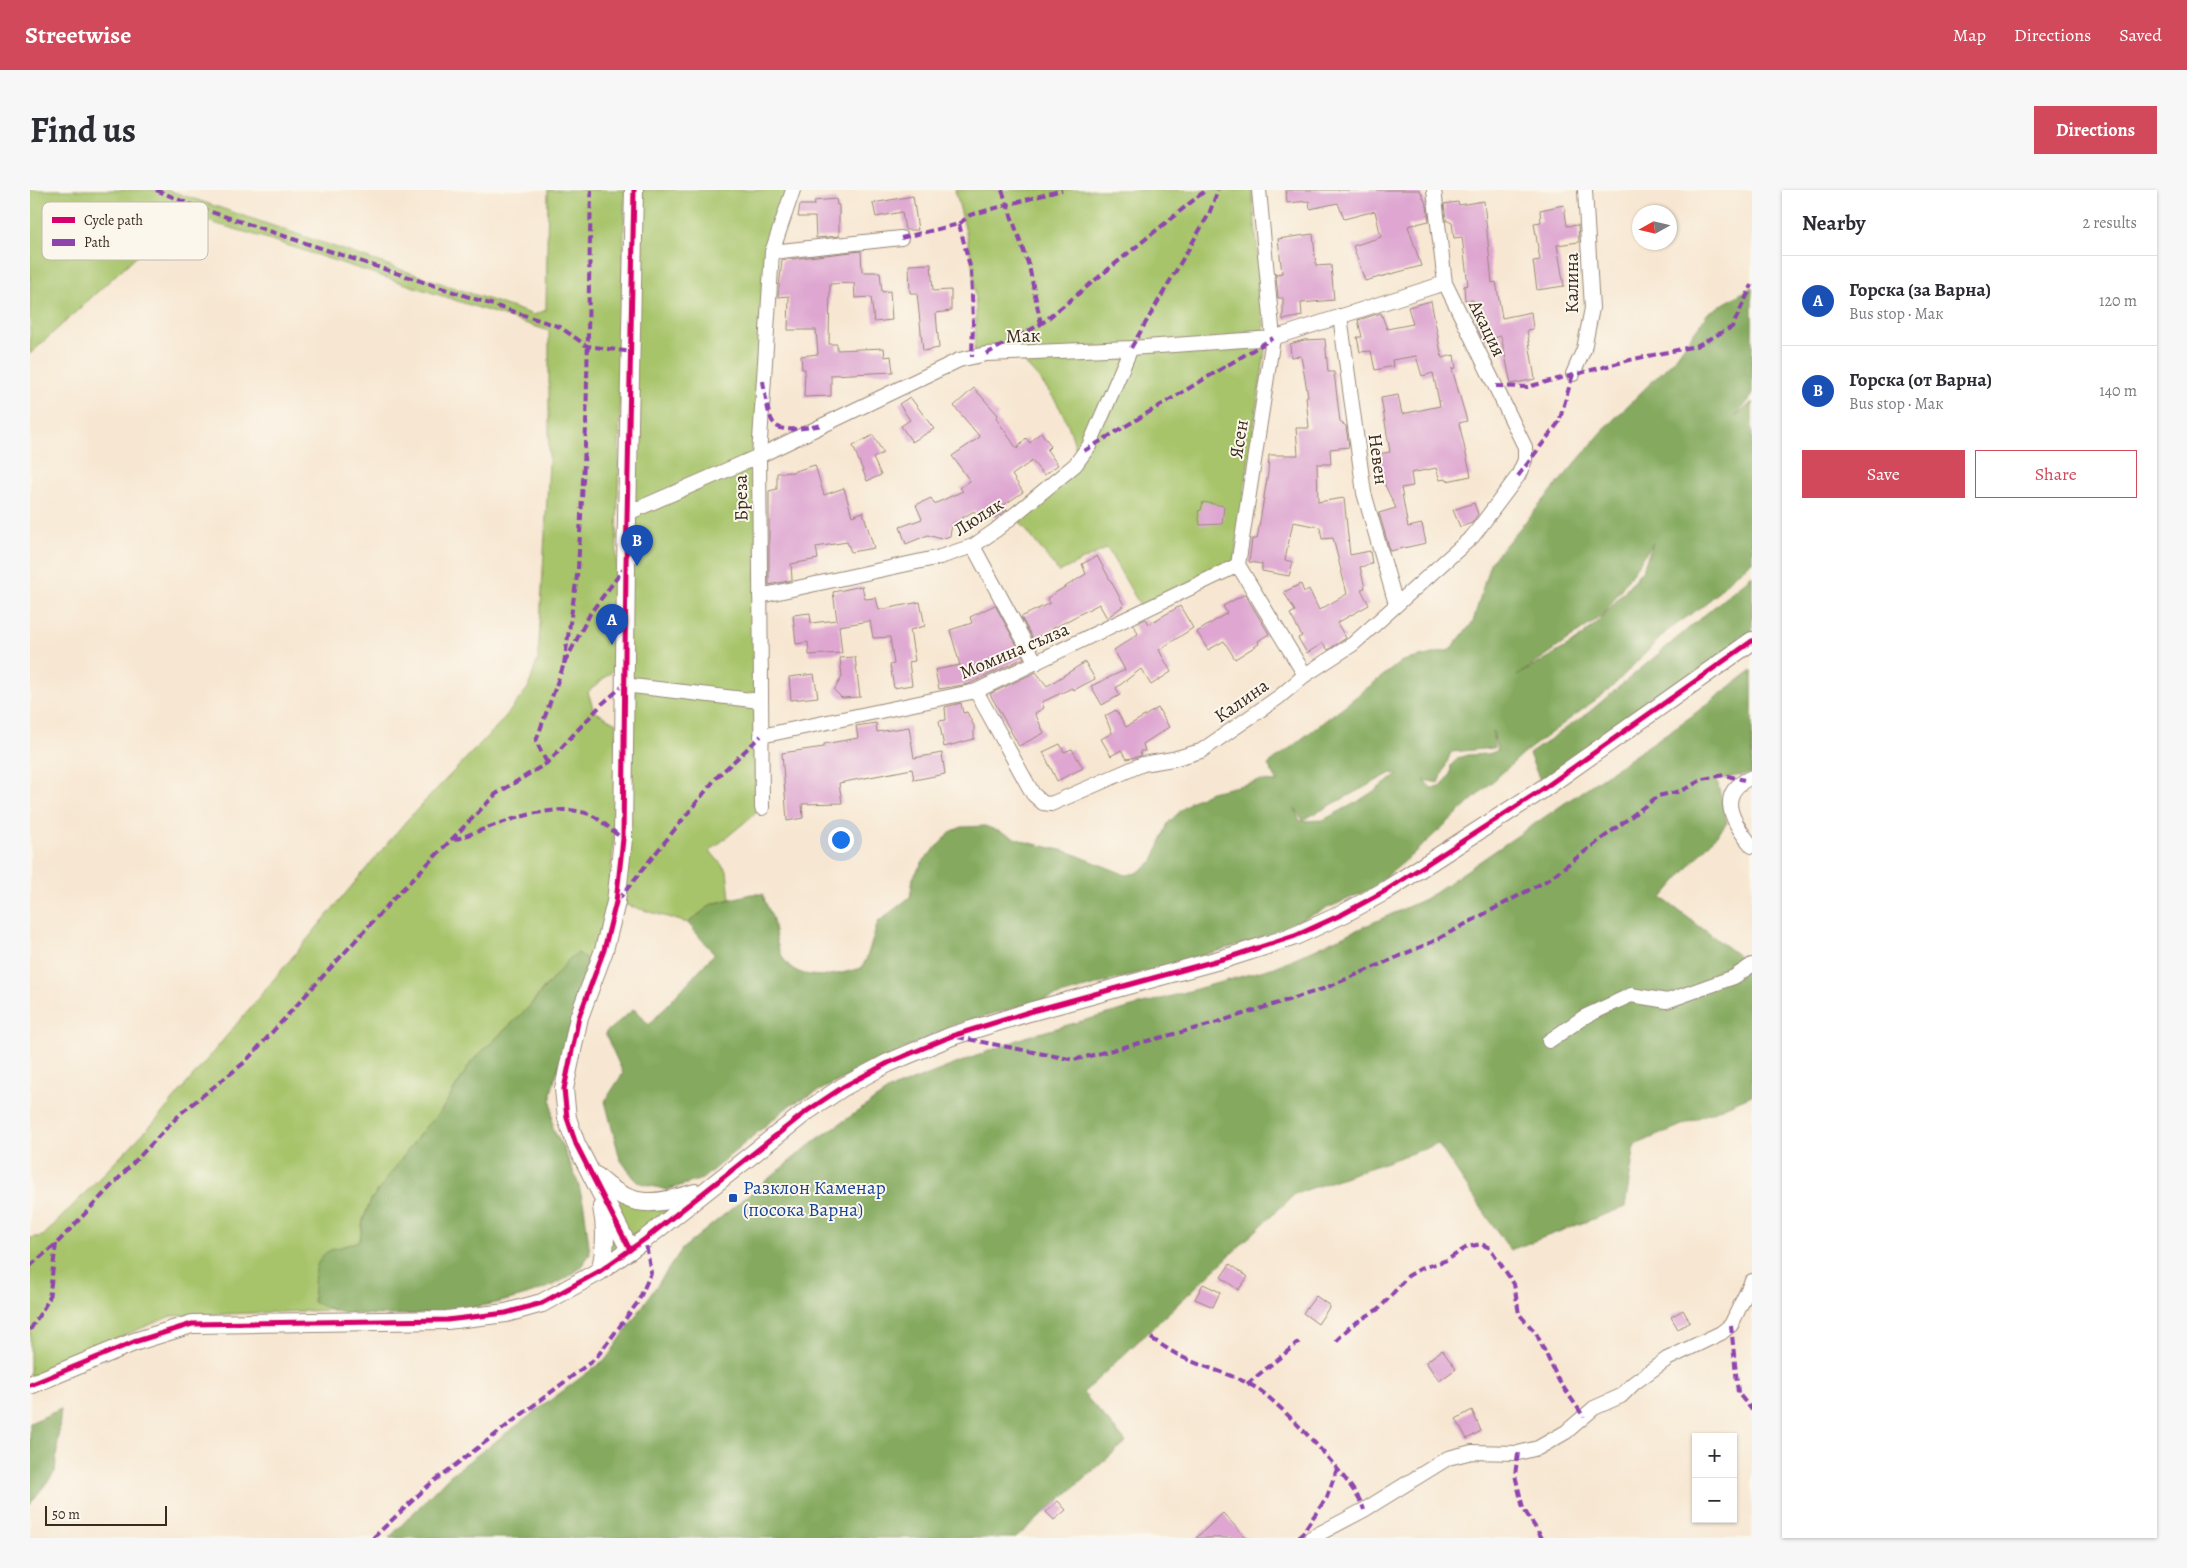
<!DOCTYPE html>
<meta charset="utf-8">
<style>
:root{--surface:#fff;--page:#f7f7f7;--text:#2b2b33;--muted:#7c7c81;--line:#e1e1e2;--accent:#d1495b}
body{margin:0;font-family:Alegreya,serif;background:var(--page);color:var(--text)}
.controls{position:absolute;right:15px;bottom:15px;display:grid;overflow:hidden;border-radius:0px;box-shadow:0 1px 4px #0004}
.controls button{width:45px;height:45px;display:grid;place-items:center;padding:0;border:0;border-bottom:1px solid var(--line);background:var(--surface);color:var(--text);font:25px sans-serif}
.compass{position:absolute;left:1602px;top:15px;width:45px;height:45px;border-radius:50%;background:var(--surface);box-shadow:0 1px 4px #0004;rotate:262deg}
.scale{position:absolute;left:15px;bottom:12px;width:122px;box-sizing:border-box;padding-left:5px;border:2px solid #3b2a1e;border-top:0;font-size:14px;line-height:18px;white-space:nowrap;color:#3b2a1e;-webkit-text-stroke:4px #fbf7ec;paint-order:stroke}
.you{position:absolute;left:810px;top:649px;width:18px;height:18px;margin:-12px;border:4px solid #fff;border-radius:50%;background:#1a73e8;box-shadow:0 0 0 8px #1a73e833}
.badge{display:grid;place-items:center;width:32px;height:32px;border-radius:50%;background:var(--accent);color:#fff;font-size:16px;font-weight:700}
.pin{position:absolute;translate:-50% -41px;filter:drop-shadow(0 1px 2px #0008)}
.pin::after{content:'';position:absolute;top:26px;width:18px;height:15px;background:inherit;clip-path:polygon(0 0,100% 0,50% 100%)}
.list{margin:0;padding:0;list-style:none}
h2{display:flex;justify-content:space-between;align-items:center;height:65px;margin:0;padding:0 20px;font-size:21px}
h2 small{font-size:16px;font-weight:400;color:var(--muted)}
.list li{display:grid;grid-template-columns:32px 1fr auto;gap:15px;align-items:center;box-sizing:border-box;height:90px;padding:0 20px;border-top:1px solid var(--line)}
.list b{display:block;font-size:19px;white-space:nowrap}
.list p{margin:0;font-size:16px;white-space:nowrap;color:var(--muted)}
.list em{font-size:16px;font-style:normal;color:var(--muted)}
.actions{display:flex;gap:10px;padding:15px 20px}
.actions a{flex:1;padding:11px 0;border:1px solid var(--accent);border-radius:0px;text-align:center;font-size:18px;color:var(--accent)}
.actions .main{background:var(--accent);color:#fff}
.map{position:relative;flex:none;width:1722px;height:1348px;overflow:hidden;border-radius:0px}
header{display:flex;align-items:center;gap:30px;box-sizing:border-box;height:70px;padding:0 25px;background:var(--accent);color:#fff}
header strong{font-size:24px}
nav{display:flex;gap:28px;margin-inline-start:auto;font-size:18px}
.intro{display:flex;align-items:center;justify-content:space-between;box-sizing:border-box;height:120px;padding:0 30px}
h1{margin:0;font-size:35px}
.button{padding:12px 22px;border-radius:0px;background:var(--accent);color:#fff;font-size:18px;font-weight:700}
main{display:flex;gap:30px;padding:0 30px}
aside{flex:1;background:var(--surface);border-radius:0px;box-shadow:0 1px 4px #0004}
.map>svg:first-child{display:block}
.green{fill:#a7c46b;stroke:#717744}
.forest{fill:#85aa5f;stroke:#606a3e;fill-rule:evenodd}
.building{fill:#dea6d1}
.lines{fill:none;stroke-linecap:round;stroke-linejoin:round}
.minor-casing{stroke:#998878;stroke-width:16}
.tertiary-casing{stroke:#998878;stroke-width:20}
.minor{stroke:#fff;stroke-width:14}
.tertiary{stroke:#fff;stroke-width:18}
.quiet{stroke:#8e44ad;stroke-width:4;stroke-dasharray:8 4;stroke-linecap:butt}
.cycleway-casing{stroke:#fbf7ec;stroke-width:8}
.cycleway{stroke:#d6006c;stroke-width:5}
.transit-dot{fill:#1a4fb4;stroke:#fbf7ec;stroke-width:2}
.labels{text-anchor:middle;stroke-width:4;stroke-linejoin:round;paint-order:stroke}
.street-label{font-size:19px;fill:#3b2a1e;stroke:#fbf7ec}
.transit-label{font-size:19px;fill:#164399;stroke:#fbf7ec;text-anchor:start}
.key{fill:#fbf7ec;stroke:#c1baae;stroke-width:1}
.key-label{font-size:14px;fill:#3b2a1e}
</style>
<header>
<strong>Streetwise</strong>
<nav><a>Map</a><a>Directions</a><a>Saved</a></nav>
</header>
<div class="intro"><h1>Find us</h1><a class="button">Directions</a></div>
<main>
<div class="map">
<svg width="1722" height="1348" viewBox="0 0 1722 1348">
<rect width="100%" height="100%" fill="#fbf7ec"/>
<filter id="ink" filterUnits="userSpaceOnUse"><feTurbulence type="fractalNoise" baseFrequency=".02" numOctaves="2"/><feDisplacementMap in="SourceGraphic" scale="10" xChannelSelector="R" yChannelSelector="G"/><feConvolveMatrix kernelMatrix="1 2 1 2 8 2 1 2 1" color-interpolation-filters="sRGB"/></filter>
<filter id="wash" filterUnits="userSpaceOnUse"><feTurbulence type="fractalNoise" baseFrequency=".0096" numOctaves="4" result="noise"/><feDisplacementMap in="SourceGraphic" scale="20" xChannelSelector="R" yChannelSelector="G"/><feGaussianBlur stdDeviation="1.12" result="paint"/><feColorMatrix in="noise" values="0 0 0 0 0 0 0 0 0 0 0 0 0 0 0 0 0 1.4 0 .05"/><feComposite in="paint" operator="in"/></filter>
<g filter="url(#wash)">
<rect width="100%" height="100%" fill="#f7e7d2"/>
<path class="green" d="M0,0H138L504,125L516,120L518,0H595L584,480L558,502L564,521L586,533L587,604L578,724L560,782L517,794L498,818L442,871L411,921L396,936L341,1010L333,1030L330,1050L321,1055L301,1060L285,1093L305,1120L141,1126L17,1177L0,1190V1048L13,1046L129,927L376,631L472,531L498,498L508,469L519,273V141L232,47L152,24L0,164Z
M604,0H763L741,72L729,266L732,618L680,661L697,681L700,709L682,714L658,733L586,712Z
M925,0H1222L1236,155L1204,371L1111,417L1077,358L1029,382L989,331L1049,278C1042,224 1018,196 981,159L944,160C950,99 941,58 925,0Z
M579,998L594,1006L675,1000L570,1081Z"/>
<path class="forest" d="M1722,97V206L1705,228L1722,212V371L1701,388L1677,413L1637,441L1579,500L1495,562L1374,672L1341,699L1220,752L923,835L760,915L672,989L637,1000L607,992L590,969L575,911L593,883L575,843L604,819L619,835L684,764L658,733L682,714L721,704H733C735,714 740,721 743,730C745,741 746,754 751,764C765,795 804,786 831,778L836,770L848,732L880,707L883,688L893,671L922,641L932,637L955,636L996,652L1039,662L1096,685L1107,683L1123,671L1138,633L1160,612L1181,602L1230,591L1248,592L1238,575L1372,471L1420,460L1443,432L1460,373L1578,235L1644,170L1678,123ZM1623,353L1613,379L1568,432L1546,451L1487,486L1573,425ZM1463,541L1467,561L1458,564L1437,565L1428,568L1421,575L1420,585L1411,597L1401,598L1394,590L1409,593L1421,562L1464,558ZM1361,583L1368,585L1327,612L1293,630L1270,631L1265,618L1273,630Z
M1722,385V443L1512,595L1499,564L1558,523Z
M1722,480V583L1687,590L1697,633L1632,708L1722,776V905L1605,955L1595,1017L1480,1060L1408,954L1265,1004L1053,1203L1096,1252L986,1348H359L419,1286L577,1168L652,1059L786,950L859,900L995,847L1245,777L1395,709L1659,528Z
M548,763L557,770L560,782L539,839L521,903L523,939L534,959L548,993L554,1016L560,1064C555,1071 550,1079 543,1084C494,1118 361,1134 304,1120C297,1118 290,1115 283,1112C285,1093 281,1067 303,1059C313,1056 321,1055 330,1050L333,1030L341,1010L396,936L411,921L442,871L498,818L540,768Z
M31,1219L25,1282L0,1314V1233Z"/>
<g id="blocks">
<path class="building" d="M1256,0H1390L1397,16L1399,31L1378,36L1391,76L1335,91L1323,56L1351,47L1345,21L1314,29L1308,13L1280,19L1279,11L1257,13Z
M883,6L888,40H875L872,22L846,27L843,13Z
M806,9L807,15H809V46L786,48L785,27H768L770,15H785L784,11Z
M1454,11L1462,93L1466,92L1472,128L1501,122L1503,139L1497,140L1505,189L1481,194L1471,146L1453,151L1445,133L1447,132L1443,110H1435L1434,96L1438,95L1432,47L1424,48L1422,33L1416,30L1414,14L1428,12L1429,15Z
M1534,15L1537,36L1548,35L1549,52L1527,55L1534,96L1507,100L1503,71L1510,70L1504,33L1511,32L1510,20Z
M1283,44L1286,76L1301,75L1304,110L1271,113L1272,126L1253,130V108H1248L1246,84L1252,83L1248,49Z
M831,61L832,82H850L852,102L860,101L862,130L844,132L841,107L825,108L824,93L800,94L799,154H807V160L854,158L855,167L861,166L863,182L801,185V206L774,207L775,179H772L771,166L788,164L786,140H758L759,106L748,107L752,70Z
M901,74L903,101L921,100V121L906,123L909,158L893,161L887,103H880L879,75Z
M1401,111L1412,168L1424,165L1426,178L1422,179L1437,231L1429,233L1441,286L1417,291L1416,289L1410,290L1406,278L1381,283L1383,296L1371,298L1378,337L1392,334L1396,353L1360,361L1349,323L1366,318L1351,287L1347,264L1360,262L1351,208L1368,205L1372,224L1410,216L1403,183L1392,186L1386,166L1362,170L1363,176L1345,180L1341,161L1330,162L1327,147H1332L1328,130L1351,123L1357,139L1383,134L1378,117Z
M1295,149L1298,182H1304L1310,232L1316,236L1319,257L1300,259L1301,274H1287L1288,312L1314,308L1320,365L1340,361L1342,374L1330,377L1335,398L1331,399L1339,415L1307,433L1316,448L1298,460L1293,453L1277,463L1268,448L1272,446L1260,424L1265,421L1254,402L1271,394L1274,402L1279,399L1289,420L1317,404L1303,348L1292,349L1290,337L1263,332L1255,370L1263,372L1259,386L1232,381V374L1219,372L1222,349H1227L1238,283L1239,265H1268L1266,238H1279L1276,207L1278,206L1271,166L1261,167L1260,154L1274,150Z
M944,198L968,225L966,228L987,259L996,248L1000,253L1011,242L1021,256L1017,260L1028,275L1014,285L1002,271L982,285L993,302L974,315L977,320L965,328L959,321L949,328L944,321L922,334L920,346L911,349L898,345L876,354L870,337L892,329L886,315L901,308L904,314L933,301L930,298L940,291L922,266L950,247L924,216Z
M880,207L904,239L882,252L871,236L880,230L869,214Z
M843,245L853,263L843,268L851,285L837,291L823,256Z
M785,275L794,305L814,298L822,326L833,322L844,358L821,362L817,352L786,357L788,369L761,374L762,390L739,395V301L747,299V283L762,282Z
M1173,312L1194,316L1192,334L1170,335L1168,321L1171,320Z
M1444,313L1448,324L1442,333L1430,337L1423,320Z
M1067,366L1094,415L1077,428L1069,414L1003,449L991,427L1020,413L1017,408L1056,384L1052,374Z
M832,396L835,409L846,408L849,420L890,412L895,436L880,440L885,471L879,472L882,495L864,498L860,475L864,474L860,447L843,448L840,431L809,436L812,463L779,465L778,452L766,454L763,425L780,423L781,433L807,430L803,402Z
M1215,404L1239,444L1228,451L1229,454L1205,469L1194,451L1178,460L1167,442L1197,423L1193,416Z
M965,415L994,468L939,494L909,499L905,480L930,475L920,440L942,433L940,427Z
M1150,416L1163,438L1129,460L1141,482L1121,495L1111,479L1086,498L1090,505L1072,515L1061,496L1095,480L1084,460L1108,444L1104,435L1116,429L1119,434Z
M825,467L830,507L812,508L804,500L812,487L810,468Z
M1055,472L1065,489L1044,500L1042,498L1012,512L1014,518L1005,523L1014,543L989,556L960,504L1006,482L1017,496Z
M784,484L788,507L761,510L759,487Z
M931,513L933,523L937,522L944,536V549L914,557L909,531L916,530L915,517Z
M1128,518L1139,537L1113,554L1115,561H1110L1111,566L1097,569L1091,560L1081,566L1071,549L1082,543L1075,526L1086,520L1096,537Z
M846,533L847,542L879,537L884,568L912,563L915,584L884,590L882,579L809,593L812,613L772,614L773,628L757,631L752,563L794,557V554L828,548L826,536Z
M1030,554L1034,562L1042,559L1053,578L1027,591L1013,562Z
M1200,1074L1218,1087L1208,1100L1191,1087Z
M1173,1094L1190,1102L1183,1117L1165,1109Z
M1286,1106L1300,1116L1288,1134L1273,1123Z
M1653,1120L1660,1132L1648,1139L1641,1127Z
M1412,1160L1426,1179L1409,1191L1396,1172Z
M1442,1220L1451,1241L1437,1249L1426,1229Z
M1028,1311L1036,1320L1024,1330L1016,1322Z
M1193,1323L1216,1348H1166Z"/>
</g>
</g>
<g filter="url(#ink)">
<use href="#blocks" fill-opacity="0" stroke="#998878" stroke-width="1"/>
<g class="lines">
<defs>
<path id="minor" d="M1229,0L1243,148L1208,375L1275,485
M742,62L871,48
M1310,126L1334,303L1366,414
M1543,184L1554,159L1562,118L1555,0
M598,323L729,266L929,170L956,164L1101,158L1243,148L1415,93
M943,356L1006,473
M730,406L910,367L943,356L966,340L1045,275L1059,256L1101,158
M594,495L730,511
M946,501L1003,604L1013,613L1021,614L1113,574L1143,569L1171,561L1249,507L1275,485L1323,454L1443,346L1488,286L1495,270V257L1415,93L1404,0
M731,546L946,501L1208,375
M1722,587C1684,603 1703,633 1722,656
M732,618L729,266L742,62L763,0
M1519,851L1554,827L1601,805L1637,811L1704,787L1722,775
M1281,1348L1334,1320L1418,1268L1442,1262L1488,1263L1508,1258L1536,1242L1564,1218L1591,1206L1604,1193L1637,1169L1691,1143L1701,1135L1722,1091"/>
<path id="tertiary" d="M566,986C600,1019 623,1016 665,1003
M600,1060L546,954L537,928L534,899L549,827L574,760L586,712L593,649L596,376L604,0
M570,1081C576,1059 577,1040 572,1017
M0,1195L104,1152L162,1134L417,1130L476,1123L512,1113L570,1081L615,1049L777,921L813,897L858,873L922,846L999,822L1200,767L1265,746L1313,724L1355,701L1510,601L1722,451"/>
</defs>
<use href="#minor" class="minor-casing"/>
<use href="#tertiary" class="tertiary-casing"/>
<use href="#minor" class="minor"/>
<use href="#tertiary" class="tertiary"/>
<path class="quiet" d="M126,0L169,18L530,137L557,156L602,162
M972,0L999,76L1011,134
M929,34L941,80L943,132L942,167
M871,48L929,34L940,25L1032,0
M1101,158L1179,24L1188,0
M956,164L1011,134L1176,0
M733,191C741,243 741,244 793,235
M1466,196L1497,197L1604,169L1666,156L1702,137L1722,95
M1054,261L1243,148
M1488,286L1529,232L1543,184
M534,474L548,379L556,238L561,0
M517,573L506,551L534,474L561,422L596,376
M424,650C462,637 519,610 559,624C571,629 583,642 593,649
M588,710L687,587L731,546
M927,847L1044,870L1175,836L1293,799L1402,752L1516,691L1628,606L1651,601L1673,589L1694,585L1714,590
M0,1076L26,1054L151,923L215,872L367,705L466,604L517,573L572,514L594,495
M1701,1135L1708,1203L1722,1220
M0,1140L19,1109L26,1054
M1121,1148C1132,1155 1143,1163 1154,1168C1178,1179 1206,1185 1228,1199C1252,1215 1327,1294 1334,1320
M1306,1151L1322,1135L1350,1118L1378,1086L1390,1079L1417,1070L1437,1057L1451,1054L1460,1058L1484,1094L1489,1124L1506,1143L1529,1191L1554,1227
M1217,1194L1269,1152
M1488,1263L1485,1285L1493,1318L1512,1348
M343,1348L399,1295L566,1168L608,1112L621,1083L615,1049
M1269,1348L1297,1307L1307,1279"/>
<defs>
<path id="cycleway" d="M600,1060L546,954L537,928L534,899L549,827L574,760L586,712L593,649L596,376L604,0
M0,1195L104,1152L162,1134L417,1130L476,1123L512,1113L570,1081L615,1049L777,921L813,897L858,873L922,846L999,822L1200,767L1265,746L1313,724L1355,701L1510,601L1722,451"/>
</defs>
<use href="#cycleway" class="cycleway-casing"/>
<use href="#cycleway" class="cycleway"/>
</g>
</g>
<rect class="transit-dot" x="698" y="1003" width="10" height="10" rx="2.5"/>
<g class="labels">
<g class="street-label">
<text transform="translate(1541 93) rotate(-90)" y="7">Калина</text>
<text transform="translate(1458 138) rotate(64)" y="7">Акация</text>
<text transform="translate(993 145) rotate(-2)" y="7">Мак</text>
<text transform="translate(1208 249) rotate(-81)" y="7">Ясен</text>
<text transform="translate(1349 269) rotate(82)" y="7">Невен</text>
<text transform="translate(710 308) rotate(-91)" y="7">Бреза</text>
<text transform="translate(948 326) rotate(-33)" y="7">Люляк</text>
<text transform="translate(984 460) rotate(-23)" y="7">Момина сълза</text>
<text transform="translate(1211 510) rotate(-35)" y="7">Калина</text>
</g>
<g class="transit-label">
<text x="713" y="1004">Разклон Каменар<tspan x="713" dy="22">(посока Варна)</tspan></text>
</g>
</g>
<rect x="12" y="12" width="166" height="58" rx="8" class="key"/>
<rect x="22" y="27" width="23" height="6" fill="#d6006c"/>
<rect x="22" y="49" width="23" height="7" fill="#8e44ad"/>
<g class="key-label">
<text x="54" y="35">Cycle path</text>
<text x="54" y="57">Path</text>
</g>
</svg>
<div class="controls">
<button>+</button>
<button>−</button>
</div>
<svg class="compass" viewBox="-18 -18 36 36"><path d="M0-13l5 13h-10z" fill="#e53935"/><path d="M0 13l5-13h-10z" fill="#7c7c81"/></svg>
<div class="scale">50 m</div>
<div class="you"></div>
<div class="pin badge" style="left:582px;top:455px;background:#1a4fb4">A</div>
<div class="pin badge" style="left:607px;top:376px;background:#1a4fb4">B</div>
</div>
<aside>
<h2>Nearby<small>2 results</small></h2>
<ul class="list">
<li><span class="badge" style="background:#1a4fb4">A</span><div><b>Горска (за Варна)</b><p>Bus stop · Мак</p></div><em>120 m</em></li>
<li><span class="badge" style="background:#1a4fb4">B</span><div><b>Горска (от Варна)</b><p>Bus stop · Мак</p></div><em>140 m</em></li>
</ul>
<div class="actions"><a class="main">Save</a><a>Share</a></div>
</aside>
</main>
